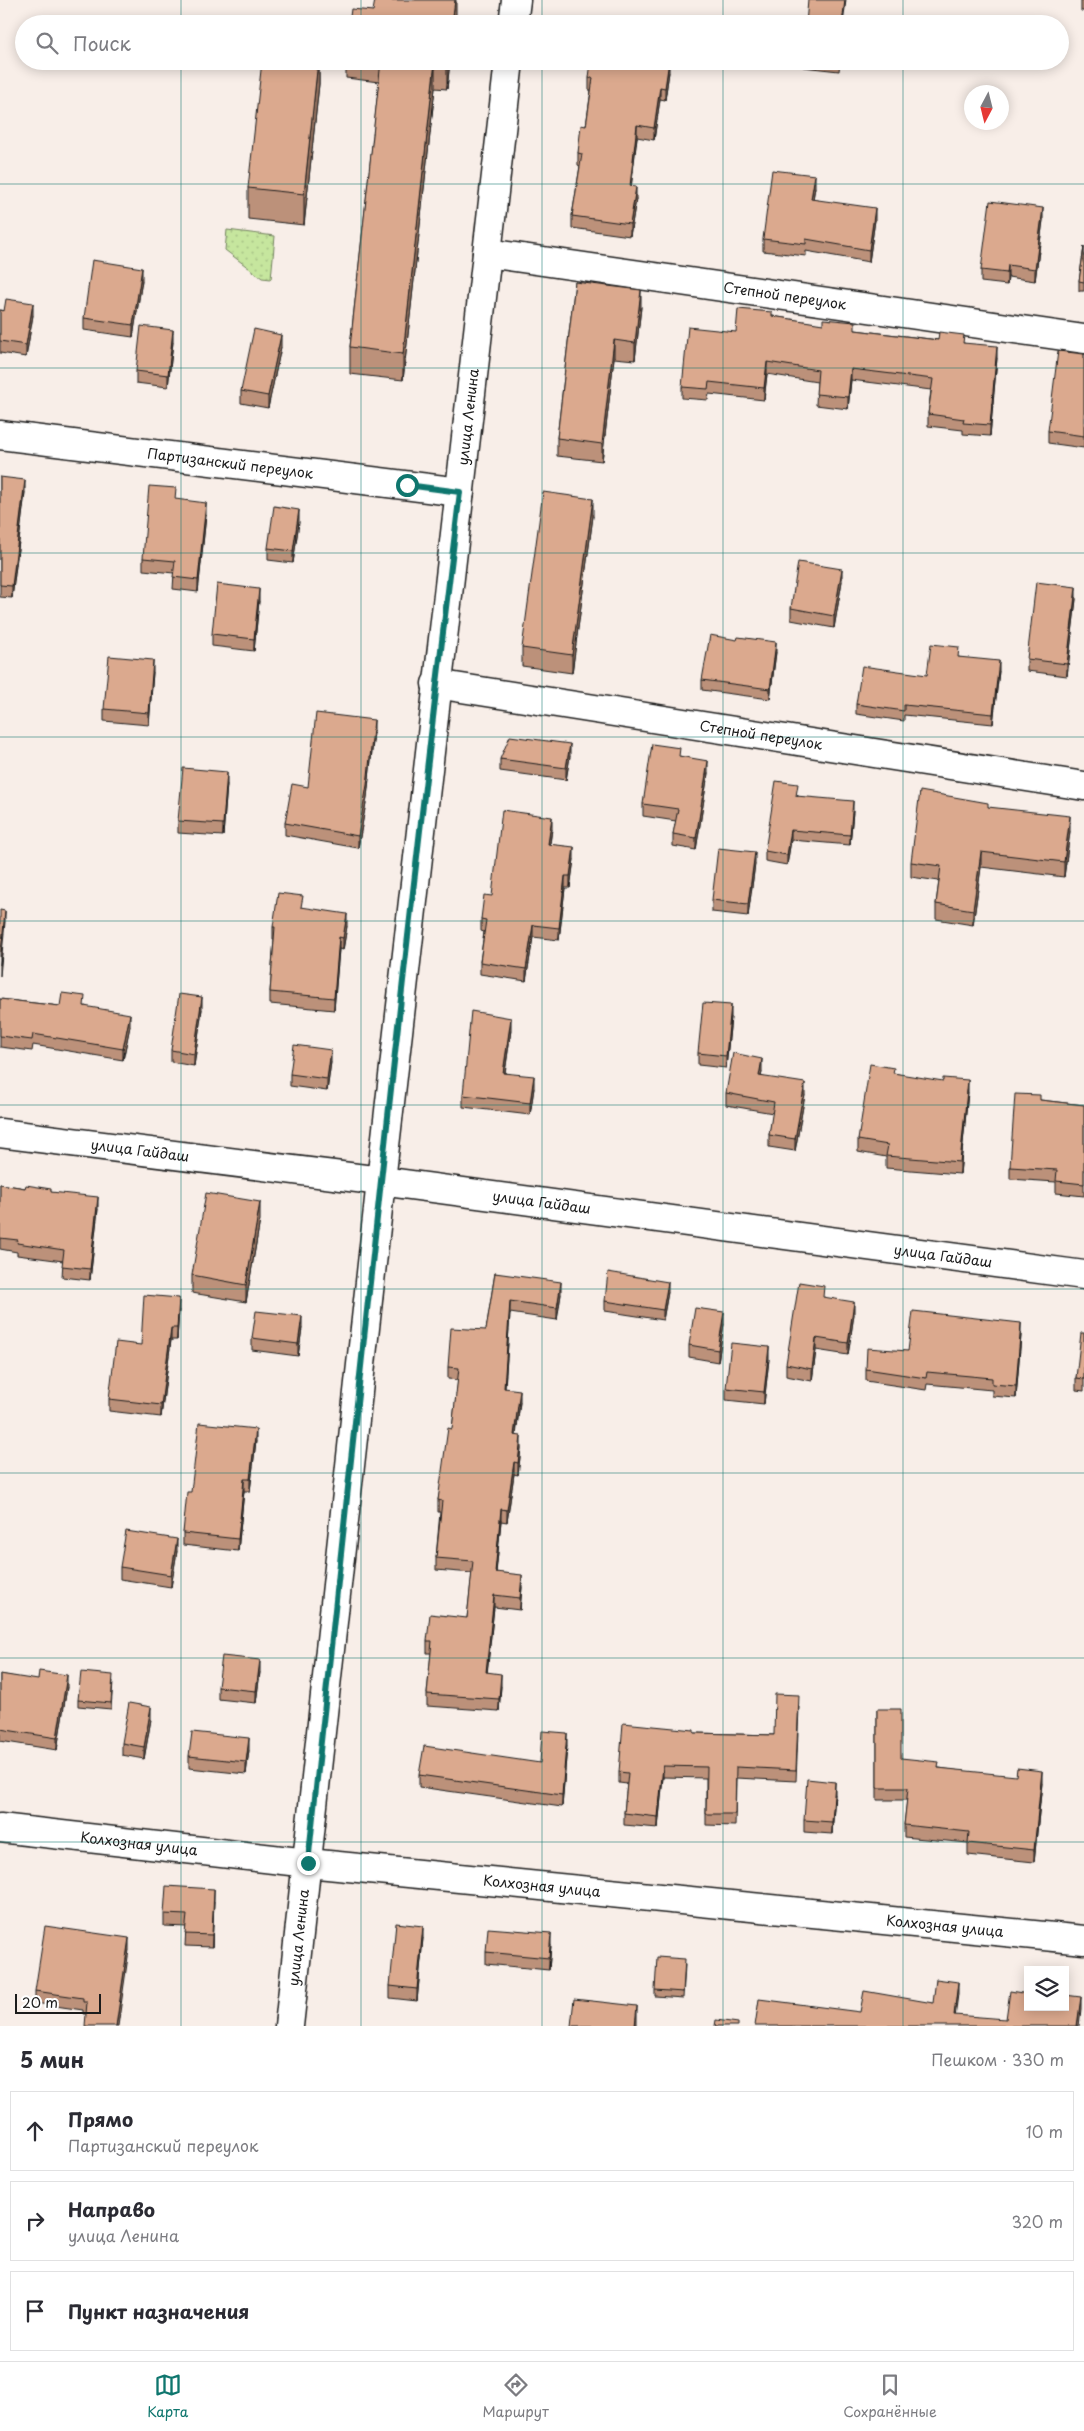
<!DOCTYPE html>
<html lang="ru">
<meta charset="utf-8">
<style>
:root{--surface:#fff;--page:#f2f2f3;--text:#2b2b33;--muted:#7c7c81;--line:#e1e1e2;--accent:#0f766e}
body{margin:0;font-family:"Playpen Sans",sans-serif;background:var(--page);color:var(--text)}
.controls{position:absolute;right:15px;bottom:15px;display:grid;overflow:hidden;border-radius:0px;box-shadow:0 2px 12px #0003}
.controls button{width:45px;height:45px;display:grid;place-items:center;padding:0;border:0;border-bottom:1px solid var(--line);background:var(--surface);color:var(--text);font:25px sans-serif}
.compass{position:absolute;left:964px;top:85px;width:45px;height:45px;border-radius:50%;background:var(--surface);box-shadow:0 2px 12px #0003;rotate:187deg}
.scale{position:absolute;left:15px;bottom:12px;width:86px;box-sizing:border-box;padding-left:5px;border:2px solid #1c1c1c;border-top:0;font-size:14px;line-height:18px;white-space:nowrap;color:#1c1c1c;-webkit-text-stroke:4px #fff;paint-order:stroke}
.stop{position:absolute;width:15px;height:15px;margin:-11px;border:4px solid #0f766e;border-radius:50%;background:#fff}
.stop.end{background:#0f766e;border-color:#fff;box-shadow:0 1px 5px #0008}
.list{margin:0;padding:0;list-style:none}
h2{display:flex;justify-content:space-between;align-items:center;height:65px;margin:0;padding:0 20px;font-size:21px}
h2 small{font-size:16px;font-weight:400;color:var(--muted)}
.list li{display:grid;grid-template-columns:32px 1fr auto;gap:15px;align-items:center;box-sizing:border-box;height:80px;margin:0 10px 10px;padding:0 10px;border:1px solid var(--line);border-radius:0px}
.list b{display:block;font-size:19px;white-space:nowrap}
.list p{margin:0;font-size:16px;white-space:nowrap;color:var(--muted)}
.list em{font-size:16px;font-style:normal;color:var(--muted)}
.icon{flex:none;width:28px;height:28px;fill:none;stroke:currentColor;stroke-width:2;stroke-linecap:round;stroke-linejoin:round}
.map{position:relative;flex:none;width:1084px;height:2026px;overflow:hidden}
.search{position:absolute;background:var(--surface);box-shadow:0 2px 12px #0003;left:15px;right:15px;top:15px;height:55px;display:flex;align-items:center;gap:12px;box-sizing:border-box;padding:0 18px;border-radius:28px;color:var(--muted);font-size:19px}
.sheet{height:335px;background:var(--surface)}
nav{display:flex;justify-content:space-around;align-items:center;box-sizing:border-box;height:70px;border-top:1px solid var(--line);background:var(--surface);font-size:14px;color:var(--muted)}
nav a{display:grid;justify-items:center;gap:2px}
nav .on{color:var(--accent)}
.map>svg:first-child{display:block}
.park{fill:url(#park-dots);stroke:#71815d}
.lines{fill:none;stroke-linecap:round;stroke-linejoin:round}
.street-casing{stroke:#1c1c1c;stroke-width:31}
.secondary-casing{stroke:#1c1c1c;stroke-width:31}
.street{stroke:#fff;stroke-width:28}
.secondary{stroke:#fff;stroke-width:28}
.wall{fill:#bc917a;stroke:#1c1c1c}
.shaded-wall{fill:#997663;stroke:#1c1c1c}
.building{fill:#dba98e;stroke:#1c1c1c}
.route{stroke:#0f766e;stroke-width:6}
.grid{fill:none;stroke:#0f766e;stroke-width:1;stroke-opacity:0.55}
.labels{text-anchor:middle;stroke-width:4;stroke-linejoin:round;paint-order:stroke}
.street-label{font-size:14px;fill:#1c1c1c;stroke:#fff}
</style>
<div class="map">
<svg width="1084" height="2026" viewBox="0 0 1084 2026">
<defs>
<pattern id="park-dots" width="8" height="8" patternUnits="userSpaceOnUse" patternTransform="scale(1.25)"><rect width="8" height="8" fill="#c6e69e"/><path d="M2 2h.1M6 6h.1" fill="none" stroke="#aac588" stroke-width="1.8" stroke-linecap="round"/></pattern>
</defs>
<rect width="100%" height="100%" fill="#f8eee8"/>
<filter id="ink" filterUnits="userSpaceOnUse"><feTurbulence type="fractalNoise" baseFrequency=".02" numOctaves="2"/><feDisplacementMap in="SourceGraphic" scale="10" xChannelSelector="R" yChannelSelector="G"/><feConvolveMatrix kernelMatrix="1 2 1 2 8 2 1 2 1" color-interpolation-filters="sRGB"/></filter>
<g filter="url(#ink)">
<path class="park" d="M227,230L275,236L271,279L262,278L225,250Z"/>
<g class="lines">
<defs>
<g id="street">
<path id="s1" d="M487,253L1084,339"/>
<path id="s2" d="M0,435L460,492"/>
<path id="s3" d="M436,684L1084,786"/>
<path id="s4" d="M0,1133L381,1181L1084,1275"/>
<path id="s5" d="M0,1828L308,1863L1084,1940"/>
</g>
<g id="secondary">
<path d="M513,24L516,0"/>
<path id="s6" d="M289,2026L381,1181L509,61"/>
</g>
</defs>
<use href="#street" class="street-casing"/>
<use href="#secondary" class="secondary-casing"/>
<use href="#street" class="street"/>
<use href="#secondary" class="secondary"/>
</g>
<path class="wall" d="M1081,0H1084V11H1081Z
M319,61V84L304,225L248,219V188Z
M346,61H450L447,89L435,88L403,380L350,374V347L379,82L346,78Z
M803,61H840L839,71L803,67Z
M669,72L665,100L660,99L654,140L637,137L631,186L636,199L630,236L572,228V216L580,166L578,165V153L586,126L591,90H589V78Z
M815,187L813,199L875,220L869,262L806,251V256L763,251V239Z
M1043,220L1035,281L1008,277L1007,285L981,282V270Z
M1084,247V291H1079V281Z
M142,280L133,337L84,330V318Z
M575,282L641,307L635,360L614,358L602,461L557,456V438Z
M0,310L33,315L26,357L0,353Z
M772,316L855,330L964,343L997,358L990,436L963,434V430L928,426V414L931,390L851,380L848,409L816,405L817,382L767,374L764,400L709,394L708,400L682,398V387L736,332Z
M173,342L168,387L136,383V371Z
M281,347L268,408L241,403V391Z
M1084,354V448L1048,443V431Z
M0,477L25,492L12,598L0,597Z
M176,500L206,515L198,592L173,589L174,573L143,570V558Z
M593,516L572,673L522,666V648Z
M299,522L293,563L268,560V548Z
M842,581L834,628L791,620V608Z
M1076,599L1067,676L1027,671V659Z
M259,601L254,651L212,646V634Z
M776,652L770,699L702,690V680Z
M959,657L999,671L993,724L904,715V721L856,714V704L927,675Z
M153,672L149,725L104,721V709Z
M374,732L367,797L358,848L285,835V823L308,787Z
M570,756L566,780L500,771V759Z
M680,756L708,773L696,850L673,846V834L676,821L643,816V804Z
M227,784L223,836L178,833V821Z
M798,794V797L853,811L850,845L791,840L787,865L765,861V851Z
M988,807L1070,831L1064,877L981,867L973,925L936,919V904L939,881L911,877V862Z
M552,829L550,844L574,859L570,888H565L559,940L533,937L526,981L480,974V962L484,932L481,931V919L492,896Z
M755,864L748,916L712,912V900Z
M303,908L347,926L343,950L339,949L334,1010L270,1004V992L274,939H273V927Z
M0,999L60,1006H85L130,1026L123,1060L33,1045L32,1051L0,1047Z
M202,1009L194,1066L171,1062V1050Z
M731,1017L726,1068L698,1065V1053Z
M511,1030L505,1073L534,1088L530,1115L463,1107V1095Z
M331,1062L327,1091L290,1086V1074Z
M762,1071L761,1076L805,1095L795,1151L769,1147V1135L773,1113L726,1105V1093Z
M894,1073L968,1092L960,1174L886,1168V1157L858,1152V1140Z
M1040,1100L1084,1105V1196L1056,1193V1182L1010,1179V1167Z
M0,1184L51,1192L98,1209L90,1280L62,1277L63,1261L17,1255V1252L0,1249Z
M260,1220L246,1302L192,1293V1275Z
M495,1273L561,1294L557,1320L510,1313L505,1388L520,1402L516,1436L521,1448L518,1475L514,1474L507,1522L501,1521L496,1572L522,1587L520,1610L494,1607L487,1672L501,1686L499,1711L427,1706V1694L431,1653H427V1641L467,1618L472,1573L436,1570V1558L440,1512H438V1500L452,1429L458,1380L448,1379V1367L486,1330Z
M668,1292L663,1320L605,1311V1301Z
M824,1297L854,1314L848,1355L816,1350L812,1381L786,1376V1364Z
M179,1310L177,1340H171L161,1417L109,1411V1399L141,1345Z
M724,1324L718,1362L689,1357V1345Z
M302,1328L298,1356L252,1350V1338Z
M1084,1333V1391L1076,1390V1378Z
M1021,1335L1016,1398L992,1396V1390L927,1384L926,1390L866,1381V1369L908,1351Z
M769,1359L764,1404L726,1400V1388Z
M256,1441L250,1491H244L238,1551L183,1545V1533L191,1492Z
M177,1551L171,1587L120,1579V1567Z
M260,1672L256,1703L218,1699V1687Z
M0,1674L67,1687L57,1750L0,1741Z
M113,1681L111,1709L78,1706V1700Z
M799,1707L796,1781L736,1778L735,1826L706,1825V1778L663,1777L658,1828L624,1825V1813L627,1784L619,1783V1772L694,1733L774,1735Z
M877,1709L901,1758L939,1768L1042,1783L1034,1862L968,1855V1843L904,1837V1825L907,1800H877Z
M151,1719L144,1759L122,1755V1743Z
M567,1745L562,1807L419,1787V1775L540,1763Z
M249,1750L246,1774L189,1768V1756Z
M835,1794L832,1834L804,1832V1820Z
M214,1901L212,1947L185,1946L186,1927L164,1926V1914Z
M423,1938L417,2001L390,1998V1986Z
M551,1945L549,1970L486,1964V1952Z
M129,1950L86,2014H83V2010L35,2003V1991Z
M685,1965L683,1998L655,1996V1990Z"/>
<path class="shaded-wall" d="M455,0H456V15L455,24H452Z
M845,0H846L843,24H842Z
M318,61H319V84L304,225V194Z
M447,61H450L447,89Z
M669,61V72L665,100V88Z
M435,62V88L403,380V354Z
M660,87V99L654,140V128Z
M637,125V137L630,198V186Z
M815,175V187L811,211V199Z
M636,187V199L630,236V224Z
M875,208V220L869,262V250Z
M1043,208V220L1035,281V269Z
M1008,265V277L1007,285V273Z
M142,268V280L133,337V325Z
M641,290V307L635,360V343Z
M33,303V315L26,357V345Z
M173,330V342L168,387V375Z
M281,335V347L268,408V396Z
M614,340V358L602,461V444Z
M997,346V358L990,436V425Z
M767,362V374L764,400V388Z
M851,369V380L848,409V397Z
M25,480V492L12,598V586Z
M593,499V516L572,673V655Z
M206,503V515L198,592V580Z
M299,510V522L293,563V551Z
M842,569V581L834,628V616Z
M1076,587V599L1067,676V664Z
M259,589V601L254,651V639Z
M776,642V652L770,699V689Z
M153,660V672L149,725V713Z
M999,661V671L993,724V714Z
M374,720V732L367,797L358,848V836Z
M570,744V756L566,780V768Z
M708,761V773L696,850V838Z
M227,772V784L223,836V824Z
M853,801V811L850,845V835Z
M1070,816V831L1064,877V862Z
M552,817V829L548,856V844Z
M791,830V840L787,865V855Z
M574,847V859L570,888V876Z
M755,852V864L748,916V904Z
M981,852V867L973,925V910Z
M565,876V888L559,940V928Z
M5,911V922L0,976V965Z
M347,914V926L343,950V938Z
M533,925V937L526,981V969Z
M339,937V949L334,1010V998Z
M202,997V1009L194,1066V1054Z
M731,1005V1017L726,1068V1056Z
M130,1014V1026L123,1060V1049Z
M511,1018V1030L503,1085V1073Z
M331,1050V1062L327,1091V1079Z
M762,1059V1071L759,1088V1076Z
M534,1076V1088L530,1115V1103Z
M968,1080V1092L960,1174V1162Z
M805,1083V1095L795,1151V1139Z
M98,1197V1209L90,1280V1269Z
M260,1202V1220L246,1302V1285Z
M561,1282V1294L557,1320V1308Z
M668,1282V1292L663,1320V1310Z
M179,1298V1310L177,1340V1328Z
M510,1301V1313L504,1400V1388Z
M854,1302V1314L848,1355V1343Z
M724,1312V1324L718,1362V1350Z
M302,1316V1328L298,1356V1344Z
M1021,1323V1335L1016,1398V1386Z
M171,1328V1340L161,1417V1405Z
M816,1338V1350L812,1381V1369Z
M769,1347V1359L764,1404V1392Z
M520,1390V1402L514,1447V1435Z
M256,1429V1441L250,1491V1479Z
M521,1436V1448L518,1475V1463Z
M514,1462V1474L507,1522V1510Z
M244,1479V1491L238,1551V1539Z
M501,1509V1521L495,1584V1572Z
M177,1539V1551L171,1587V1575Z
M522,1575V1587L520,1610V1598Z
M494,1595V1607L486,1684V1672Z
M260,1660V1672L256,1703V1691Z
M501,1674V1686L499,1711V1699Z
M67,1675V1687L57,1750V1738Z
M151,1707V1719L144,1759V1747Z
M567,1733V1745L562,1807V1795Z
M249,1738V1750L246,1774V1762Z
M663,1766V1777L658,1828V1817Z
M1042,1771V1783L1034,1862V1850Z
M835,1782V1794L832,1834V1822Z
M214,1889V1901L212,1947V1935Z
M423,1926V1938L417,2001V1989Z
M551,1933V1945L549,1970V1958Z
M129,1938V1950L118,2026H116Z
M958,1982V1994L954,2026V2015Z
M1081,1997V2009L1079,2026H1077Z
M637,2006V2026H635Z"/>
<path class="building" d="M375,0H455L452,24H349L351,9L373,11Z
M808,0H845L842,24H806Z
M262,61H318L304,194L248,188Z
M381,61H447V63L435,62L403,354L350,347Z
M591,61H669L665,88L660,87L654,128L637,125L630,186L636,187L630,224L572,216L582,154L578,153L581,125L586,126L593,78H589Z
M772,170L815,175L811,199L875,208L869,250L806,239V244L763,239Z
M990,201L1043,208L1035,269L1008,265L1007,273L981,270Z
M1084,247V282L1079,281Z
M92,260L142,268L133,325L84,318Z
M575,282L641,290L635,343L614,340L602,444L557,438Z
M6,299L33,303L26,345L0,341V310L4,311Z
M738,309L772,312V316L823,324V319L855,322V330L938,340L939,332L964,335L963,343L997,346L990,425L963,423L964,419L928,414L933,379L851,369L848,397L816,394L818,370L767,362L764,388L709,382L708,389L682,387L688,327L736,332Z
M141,326L173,330L168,375L136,371Z
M254,329L281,335L268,396L241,391Z
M1058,351L1084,354V436L1048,431Z
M0,477L25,480L12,586L0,585Z
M149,486L176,488L175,499L206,503L198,580L173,577L175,561L143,558Z
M543,492L593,499L572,655L522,648Z
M274,506L299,510L293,551L268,548Z
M798,562L842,569L834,616L791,608Z
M1036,582L1076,587L1067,664L1027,659Z
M217,584L259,589L254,639L212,634Z
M710,635L737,640L738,637L776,642L770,689L702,680Z
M931,644L959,647L958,657L999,661L993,714L904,705V711L856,704L862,666L927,675Z
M109,656L153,660L149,713L104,709Z
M316,713L374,720L367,785L358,836L285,823L292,784L308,787Z
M510,736L570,744L566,768L500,759Z
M652,744L680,748L679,756L708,761L696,838L673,834L678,809L643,804Z
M183,768L227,772L223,824L178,821Z
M776,781L798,784L796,796L853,801L850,835L791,830L787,855L765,851Z
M920,791L988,803V807L1070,816L1064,862L981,852L973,910L936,904L941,866L911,862Z
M502,810L552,817L548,844L574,847L570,876H565L559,928L533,925L526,969L480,962L486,920L481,919L484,895L492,896Z
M718,848L755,852L748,904L712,900Z
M278,893L303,896L301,907L347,914L343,938L339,937L334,998L270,992L275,927H273Z
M0,910L5,911L0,965Z
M62,993L85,996L84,1006L130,1014L123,1049L33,1034L32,1040L0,1036V999L60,1006Z
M179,994L202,997L194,1054L171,1050Z
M703,1003L731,1005L726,1056L698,1053Z
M471,1011L511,1018L503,1073L534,1076L530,1103L463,1095Z
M294,1045L331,1050L327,1079L290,1074Z
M733,1053L762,1059L759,1076L805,1083L795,1139L769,1135L774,1102L726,1093Z
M870,1064L894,1068L893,1073L943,1081V1078L968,1080L960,1162L886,1156L888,1145L858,1140Z
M1015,1094L1040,1095V1100L1084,1105V1184L1056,1181L1057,1170L1010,1167Z
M0,1184L25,1188L26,1185L51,1189V1192L98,1197L90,1269L62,1266L64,1250L17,1243L18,1240L0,1238Z
M206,1193L260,1202L246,1285L192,1275Z
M608,1272L668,1282L663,1310L605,1301Z
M495,1273L561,1282L557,1308L510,1301L504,1388L520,1390L514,1435L521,1436L518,1463L514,1462L507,1510L501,1509L495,1572L522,1575L520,1598L494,1595L486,1672L501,1674L499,1699L427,1694L432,1641H427L430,1614L467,1618L473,1561L436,1558L442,1501L438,1500L448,1428L452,1429L459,1368L448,1367L451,1328L486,1330Z
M799,1282L824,1286L823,1297L854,1302L848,1343L816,1338L812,1369L786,1364Z
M144,1295L179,1298L177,1328H171L161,1405L109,1399L116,1342L141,1345Z
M695,1308L724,1312L718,1350L689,1345Z
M256,1311L302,1316L298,1344L252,1338Z
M913,1311L1021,1323L1016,1386L992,1384V1378L927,1372L926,1378L866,1369L867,1348L908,1351Z
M1081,1333H1084V1379L1076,1378Z
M731,1343L769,1347L764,1392L726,1388Z
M199,1423L256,1429L250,1479H244L238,1539L183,1533L187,1492H191Z
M126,1531L177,1539L171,1575L120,1567Z
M222,1656L260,1660L256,1691L218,1687Z
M39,1671L67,1675L57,1738L0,1729V1674L38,1680Z
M81,1672L113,1675L111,1703L78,1700Z
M775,1694L799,1695L796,1770L736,1767L735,1814H706L707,1767L663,1766L658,1817L624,1813L628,1773L619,1772L623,1723L694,1730V1733L774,1735Z
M129,1703L151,1707L144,1747L122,1743Z
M877,1709H901V1758L939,1762L938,1768L1016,1776L1017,1768L1042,1771L1034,1850L968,1843L969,1832L904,1825L908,1788H877Z
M542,1731L567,1733L562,1795L419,1775L424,1746L540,1763Z
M192,1732L249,1738L246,1762L189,1756Z
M807,1779L835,1782L832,1822L804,1820Z
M166,1886L214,1889L212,1935L185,1934L187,1915L164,1914Z
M396,1923L423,1926L417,1989L390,1986Z
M45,1926L129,1938L116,2026H85L87,2002H83V1998L35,1991Z
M488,1928L551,1933L549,1958L486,1952Z
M657,1957L685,1959L683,1992L655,1990Z
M936,1979L958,1982L954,2015L1006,2019L1010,1991L1028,1994V2007H1065V1995L1081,1997L1077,2026H755L759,1999L860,2012L864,1991L933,2003Z
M574,1999L637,2006L635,2026H571Z
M716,2020L738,2023V2026H715Z"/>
</g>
<g class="lines" filter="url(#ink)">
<path class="route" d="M308,1863C357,1406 404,948 460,492L407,485"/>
</g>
<path class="grid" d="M181,0V24M361,0V24M542,0V24M723,0V24M903,0V24M181,61V2026M361,61V2026M542,61V2026M723,61V2026M903,61V2026M0,184H1084M0,368H1084M0,553H1084M0,737H1084M0,921H1084M0,1105H1084M0,1289H1084M0,1473H1084M0,1658H1084M0,1842H1084"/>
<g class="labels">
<g class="street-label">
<text dy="5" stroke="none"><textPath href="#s1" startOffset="301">Степной переулок</textPath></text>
<text dy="5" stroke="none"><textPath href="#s6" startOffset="1619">улица Ленина</textPath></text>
<text dy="5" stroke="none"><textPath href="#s2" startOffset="232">Партизанский переулок</textPath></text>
<text dy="5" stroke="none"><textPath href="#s3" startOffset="329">Степной переулок</textPath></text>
<text dy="5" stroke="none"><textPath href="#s4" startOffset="141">улица Гайдаш</textPath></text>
<text dy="5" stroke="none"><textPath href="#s4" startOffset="546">улица Гайдаш</textPath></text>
<text dy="5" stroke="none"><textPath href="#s4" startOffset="951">улица Гайдаш</textPath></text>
<text dy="5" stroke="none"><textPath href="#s5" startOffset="140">Колхозная улица</textPath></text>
<text dy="5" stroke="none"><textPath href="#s5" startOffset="545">Колхозная улица</textPath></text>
<text dy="5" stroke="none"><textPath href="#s5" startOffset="950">Колхозная улица</textPath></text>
<text dy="5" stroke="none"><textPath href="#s6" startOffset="89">улица Ленина</textPath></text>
</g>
</g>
</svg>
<div class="controls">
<button><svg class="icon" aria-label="layers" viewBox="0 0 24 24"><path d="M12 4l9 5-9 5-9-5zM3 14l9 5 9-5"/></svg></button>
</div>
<svg class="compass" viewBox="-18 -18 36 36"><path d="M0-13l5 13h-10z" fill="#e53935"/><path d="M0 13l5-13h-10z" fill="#7c7c81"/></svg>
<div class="scale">20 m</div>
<div class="stop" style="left:407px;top:485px"></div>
<div class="stop end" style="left:308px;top:1863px"></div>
<div class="search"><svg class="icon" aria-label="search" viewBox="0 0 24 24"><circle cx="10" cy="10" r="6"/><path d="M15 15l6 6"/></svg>Поиск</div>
</div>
<section class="sheet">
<h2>5 мин<small>Пешком · 330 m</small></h2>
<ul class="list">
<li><svg class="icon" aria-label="ahead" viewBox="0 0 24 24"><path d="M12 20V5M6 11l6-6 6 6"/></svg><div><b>Прямо</b><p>Партизанский переулок</p></div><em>10 m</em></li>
<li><svg class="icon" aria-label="right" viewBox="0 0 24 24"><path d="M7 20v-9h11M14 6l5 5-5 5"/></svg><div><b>Направо</b><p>улица Ленина</p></div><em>320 m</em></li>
<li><svg class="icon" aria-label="arrive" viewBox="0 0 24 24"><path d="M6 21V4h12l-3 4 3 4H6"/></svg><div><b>Пункт назначения</b></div></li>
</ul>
</section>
<nav>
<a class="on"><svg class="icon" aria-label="map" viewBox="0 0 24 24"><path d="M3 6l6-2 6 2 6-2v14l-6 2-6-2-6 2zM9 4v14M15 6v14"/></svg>Карта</a>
<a><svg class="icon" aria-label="directions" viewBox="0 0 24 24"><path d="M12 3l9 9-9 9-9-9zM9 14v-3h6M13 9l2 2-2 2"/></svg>Маршрут</a>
<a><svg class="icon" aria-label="saved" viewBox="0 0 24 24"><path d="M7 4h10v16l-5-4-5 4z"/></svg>Сохранённые</a>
</nav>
